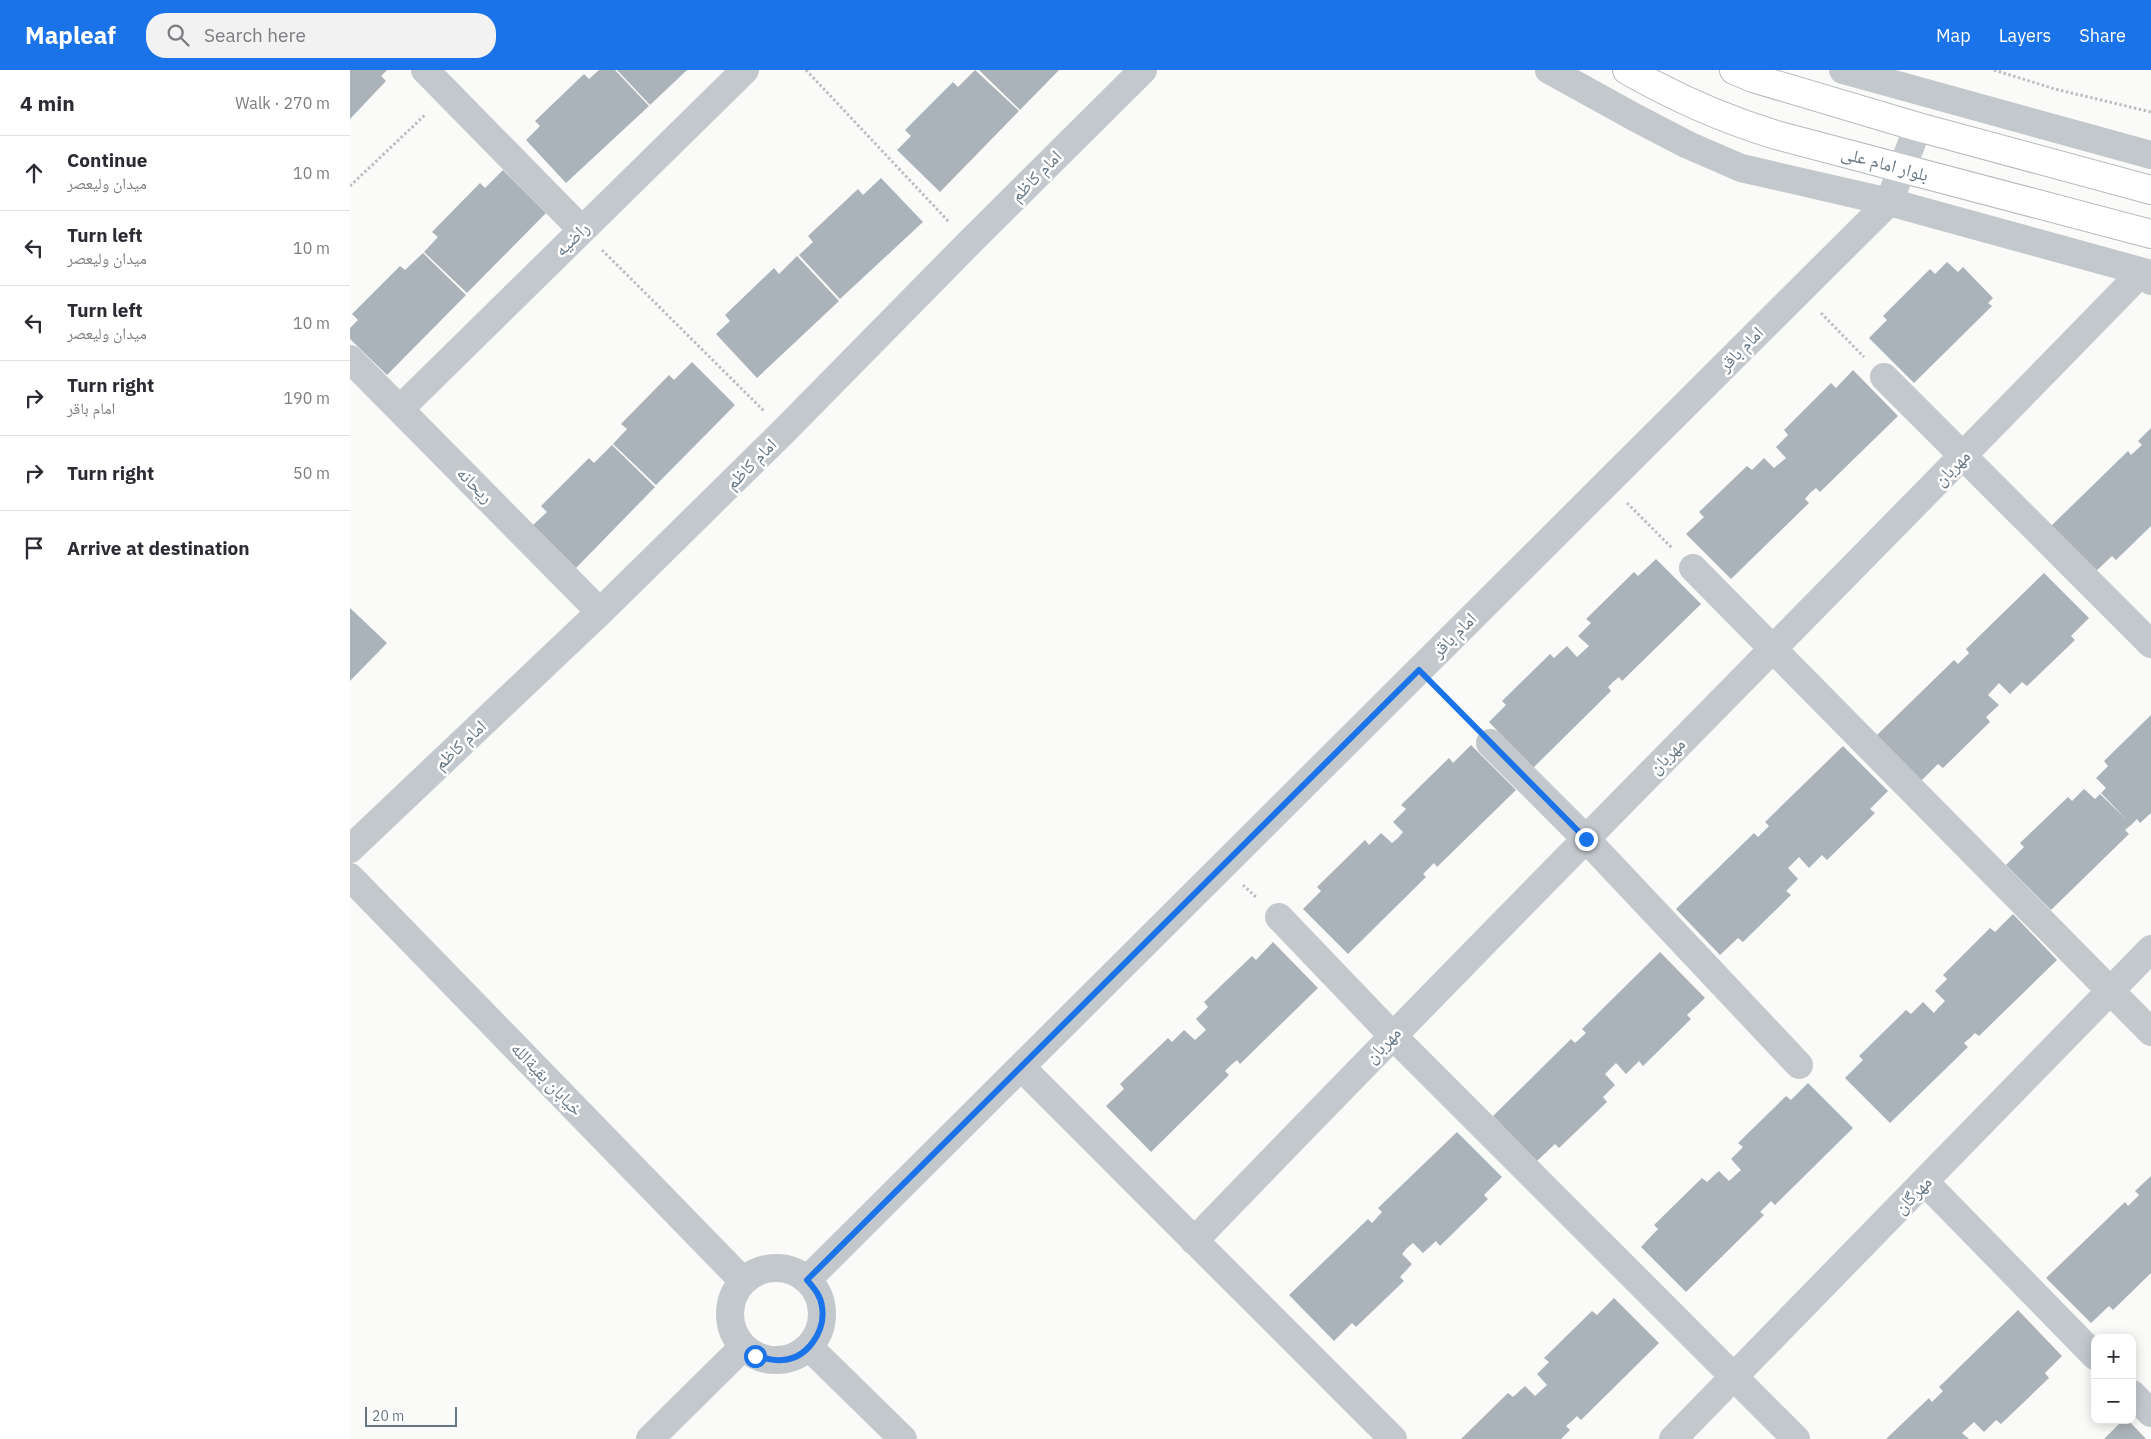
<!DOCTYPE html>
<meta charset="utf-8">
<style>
:root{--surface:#fff;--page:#f2f2f3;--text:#2b2b33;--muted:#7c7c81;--line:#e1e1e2;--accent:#1a73e8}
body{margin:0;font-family:"IBM Plex Sans","Noto Naskh Arabic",sans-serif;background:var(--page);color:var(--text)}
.controls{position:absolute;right:15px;bottom:15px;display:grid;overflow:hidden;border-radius:10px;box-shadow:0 2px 12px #0003}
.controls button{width:45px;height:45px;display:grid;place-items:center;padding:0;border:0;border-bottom:1px solid var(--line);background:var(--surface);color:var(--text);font:25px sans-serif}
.scale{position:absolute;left:15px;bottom:12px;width:92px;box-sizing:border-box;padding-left:5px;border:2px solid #657683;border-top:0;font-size:14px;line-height:18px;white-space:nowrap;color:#657683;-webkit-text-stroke:4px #fff;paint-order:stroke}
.stop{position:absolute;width:15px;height:15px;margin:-11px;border:4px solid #1a73e8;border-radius:50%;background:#fff}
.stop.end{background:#1a73e8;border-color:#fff;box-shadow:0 1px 5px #0008}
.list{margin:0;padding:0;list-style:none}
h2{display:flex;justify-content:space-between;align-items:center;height:65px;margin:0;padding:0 20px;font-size:21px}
h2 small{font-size:16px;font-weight:400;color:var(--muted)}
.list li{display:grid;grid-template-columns:32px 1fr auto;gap:15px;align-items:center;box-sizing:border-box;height:75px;padding:0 20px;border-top:1px solid var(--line)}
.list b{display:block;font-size:19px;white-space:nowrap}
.list p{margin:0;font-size:16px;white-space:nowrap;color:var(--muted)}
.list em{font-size:16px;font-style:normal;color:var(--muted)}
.icon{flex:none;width:28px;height:28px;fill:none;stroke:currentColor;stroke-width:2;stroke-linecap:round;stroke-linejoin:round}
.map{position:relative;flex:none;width:1801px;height:1369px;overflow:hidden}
header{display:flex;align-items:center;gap:30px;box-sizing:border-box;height:70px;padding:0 25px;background:var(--accent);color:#fff}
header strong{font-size:24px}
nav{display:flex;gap:28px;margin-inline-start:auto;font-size:18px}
.search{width:350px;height:45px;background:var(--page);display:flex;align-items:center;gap:12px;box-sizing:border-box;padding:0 18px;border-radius:20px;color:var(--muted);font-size:19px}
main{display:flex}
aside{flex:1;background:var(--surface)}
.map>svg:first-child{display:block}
.building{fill:#aab3b9}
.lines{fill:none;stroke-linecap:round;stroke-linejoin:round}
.major-casing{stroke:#b5babe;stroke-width:30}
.path{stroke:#bbbfc2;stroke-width:3;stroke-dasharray:2.5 2.5;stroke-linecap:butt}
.minor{stroke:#c3c8cc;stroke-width:28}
.major{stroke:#fff;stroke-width:28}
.route{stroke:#1a73e8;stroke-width:6}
.labels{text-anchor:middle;stroke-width:5;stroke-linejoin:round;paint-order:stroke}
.street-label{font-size:18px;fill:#657683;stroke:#fff}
</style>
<header>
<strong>Mapleaf</strong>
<div class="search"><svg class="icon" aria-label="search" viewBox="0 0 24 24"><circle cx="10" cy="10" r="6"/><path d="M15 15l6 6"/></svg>Search here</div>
<nav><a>Map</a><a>Layers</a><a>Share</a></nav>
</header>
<main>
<aside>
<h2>4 min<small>Walk · 270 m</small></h2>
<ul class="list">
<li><svg class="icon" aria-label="ahead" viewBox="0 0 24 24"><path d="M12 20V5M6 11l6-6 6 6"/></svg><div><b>Continue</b><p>میدان ولیعصر</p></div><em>10 m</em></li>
<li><svg class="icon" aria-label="left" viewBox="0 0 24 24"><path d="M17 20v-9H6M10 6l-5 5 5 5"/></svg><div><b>Turn left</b><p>میدان ولیعصر</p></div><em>10 m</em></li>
<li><svg class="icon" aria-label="left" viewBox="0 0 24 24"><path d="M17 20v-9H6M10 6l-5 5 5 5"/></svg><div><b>Turn left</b><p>میدان ولیعصر</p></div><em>10 m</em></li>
<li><svg class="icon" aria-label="right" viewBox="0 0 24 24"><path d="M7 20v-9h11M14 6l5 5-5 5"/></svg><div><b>Turn right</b><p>امام باقر</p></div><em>190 m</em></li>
<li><svg class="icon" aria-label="right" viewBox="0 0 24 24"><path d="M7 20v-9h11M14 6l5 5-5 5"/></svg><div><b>Turn right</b></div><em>50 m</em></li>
<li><svg class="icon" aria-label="arrive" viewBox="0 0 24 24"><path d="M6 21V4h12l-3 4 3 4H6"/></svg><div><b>Arrive at destination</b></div></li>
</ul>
</aside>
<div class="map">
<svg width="1801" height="1369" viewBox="0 0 1801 1369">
<rect width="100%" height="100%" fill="#fafaf8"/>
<path class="building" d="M0,0H37L31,6L36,11L0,49Z
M249,0H265L299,36L216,113L176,70L190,56L185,51L234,4L239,9Z
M267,0H337L300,35Z
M625,0L669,41L590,122L547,80L561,66L555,60L603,12L608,17Z
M629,0H709L670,40Z
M153,100L196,143L117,223L74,182L88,167L82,162L130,113L135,118Z
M531,108L573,152L490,229L449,185L463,172L458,166L508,119L513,125Z
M73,183L116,225L37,305L0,269V258L8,250L2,244L50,196L55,200Z
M447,186L489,231L407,308L366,264L380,251L375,245L424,198L429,204Z
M1597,192L1608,202L1613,197L1643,228L1638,233L1642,236L1564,313L1519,268L1537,250L1533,246L1580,199L1585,204Z
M342,292L385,335L306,415L263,374L277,359L271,354L319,305L324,310Z
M1503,300L1548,346L1470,422L1466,418L1460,423L1455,429L1459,433L1381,509L1336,464L1354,447L1349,442L1397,396L1402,400L1414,388L1424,398L1436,388L1426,377L1438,365L1434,360L1481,313L1486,318Z
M1801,358V456L1766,490L1762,486L1744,503L1699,458L1778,381L1781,385L1792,375L1788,371Z
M262,375L305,417L226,498L183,455L197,442L191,436L239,388L244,393Z
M1306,489L1351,534L1272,611L1269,607L1263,612L1258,617L1261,621L1183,698L1139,652L1156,635L1152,631L1200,584L1204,588L1217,576L1227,587L1239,576L1228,566L1241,553L1236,549L1284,502L1288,506Z
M1694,503L1739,548L1721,566L1725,570L1677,616L1672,612L1660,624L1649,613L1638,625L1649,635L1636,647L1640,652L1593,698L1588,694L1570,712L1526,666L1604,590L1608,594L1619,583L1616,579Z
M0,538L37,573L0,611Z
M1801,645V743L1790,753L1787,749L1781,755L1775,760L1779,764L1701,840L1656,795L1674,777L1670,773L1718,727L1722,731L1734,719L1745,729L1750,724L1777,750L1751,723L1756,718L1746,708L1758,696L1754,691Z
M1121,675L1166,720L1087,797L1084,793L1073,804L1076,807L998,884L953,839L971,821L967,817L1015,770L1019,775L1031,763L1042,773L1048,768L1053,762L1043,752L1056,739L1051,735L1099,688L1103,693Z
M1493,676L1538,721L1520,739L1525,743L1477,790L1472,785L1459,798L1449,787L1438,798L1448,809L1436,821L1441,825L1393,872L1388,868L1370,885L1326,839L1404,763L1408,767L1419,756L1415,752Z
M1663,844L1707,890L1629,966L1625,963L1620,968L1614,973L1618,977L1540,1053L1495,1008L1513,990L1509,986L1556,940L1561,944L1573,932L1584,943L1589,937L1595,931L1585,921L1597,909L1593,905L1640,858L1645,862Z
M923,872L968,918L890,994L887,990L881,995L875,1001L879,1005L801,1082L756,1036L774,1019L770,1014L818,968L822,972L834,960L845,970L856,960L846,949L858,937L854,932L902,886L906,890Z
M1310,882L1355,928L1337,945L1341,949L1293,996L1289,991L1276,1004L1266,993L1255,1004L1265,1015L1253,1027L1257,1032L1209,1078L1205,1074L1187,1091L1143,1046L1221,969L1225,973L1236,963L1232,959Z
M1458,1013L1503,1058L1425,1135L1421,1131L1410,1142L1414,1145L1336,1222L1291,1177L1308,1159L1304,1155L1352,1108L1357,1112L1369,1101L1379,1111L1391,1100L1381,1089L1393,1077L1388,1073L1436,1026L1441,1030Z
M1107,1062L1152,1107L1134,1125L1138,1129L1090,1176L1086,1171L1073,1183L1063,1173L1057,1178L1052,1184L1062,1194L1050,1207L1054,1211L1006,1257L1002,1253L984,1271L939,1225L1018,1149L1022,1153L1032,1142L1028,1138Z
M1801,1106V1203L1763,1240L1759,1236L1741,1253L1696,1208L1775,1132L1778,1136L1789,1125L1785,1121Z
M1264,1228L1309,1273L1231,1350L1227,1346L1222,1351L1216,1356L1220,1360L1211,1369H1111L1158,1323L1163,1327L1175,1316L1185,1326L1197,1315L1187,1304L1199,1292L1194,1288L1242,1241L1247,1245Z
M1668,1240L1712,1286L1695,1303L1699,1308L1651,1354L1646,1350L1634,1362L1624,1352L1612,1363L1619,1369H1536L1579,1328L1582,1332L1593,1321L1589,1317Z
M1773,1350H1778L1796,1369H1754Z"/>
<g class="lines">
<defs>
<path id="major" d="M1277,0C1324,27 1374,49 1426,65L1801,164
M1384,0L1403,8L1568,57L1801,120"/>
</defs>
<use href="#major" class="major-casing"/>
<path class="path" d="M456,0L600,153
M1644,0L1705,19L1801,42
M0,116L76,44
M252,180L414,341
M1471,243L1514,287
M1277,433L1322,478
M1090,622L1121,653
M893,815L907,828"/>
<path class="minor" d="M75,0L232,160
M1199,0L1286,48L1338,75L1391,98L1539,132L1801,204
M1493,0L1801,85
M0,289L250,542
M1534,307L1801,574
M50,339L395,0
M1343,498L1801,962
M1140,673L1236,769L1449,995
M0,779L250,542L434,361L619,173L793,0
M0,807L393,1211
M929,847L1042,965L1446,1369
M671,997L1043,1369
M1575,1112L1745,1286
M844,1171C1157,846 1477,526 1792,202L1801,211
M380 1244a46 46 0 1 1 92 0a46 46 0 1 1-92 0Z
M457,1210L1539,132L1568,57
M459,1277L553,1369
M1782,1324L1801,1343
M300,1369L393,1277
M1323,1369L1801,879"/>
<use href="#major" class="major"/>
</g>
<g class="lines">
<path class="route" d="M405,1286C414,1288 422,1291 432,1290C457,1289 476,1261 472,1237C471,1226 464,1218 457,1210L1069,600L1236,769"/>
</g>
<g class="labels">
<g class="street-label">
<text transform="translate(1535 94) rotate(15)" y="6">بلوار امام علی</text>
<text transform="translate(686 106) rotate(-45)" y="6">امام کاظم</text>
<text transform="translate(222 169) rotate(-44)" y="6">راضیه</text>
<text transform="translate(1391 279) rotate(-45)" y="6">امام باقر</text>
<text transform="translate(401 394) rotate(-45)" y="6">امام کاظم</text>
<text transform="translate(1602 398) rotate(-45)" y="6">مهربان</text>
<text transform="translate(125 415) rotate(45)" y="6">ریحانه</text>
<text transform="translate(1104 565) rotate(-45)" y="6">امام باقر</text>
<text transform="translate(110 675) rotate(-43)" y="6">امام کاظم</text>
<text transform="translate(1317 686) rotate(-45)" y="6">مهربان</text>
<text transform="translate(1033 975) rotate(-46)" y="6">مهربان</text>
<text transform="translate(197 1009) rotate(46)" y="6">خیابان بقیةالله</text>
<text transform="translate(1563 1125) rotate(-46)" y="6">مهرگان</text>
</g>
</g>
</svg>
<div class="controls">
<button>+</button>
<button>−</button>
</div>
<div class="scale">20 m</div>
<div class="stop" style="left:405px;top:1286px"></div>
<div class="stop end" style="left:1236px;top:769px"></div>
</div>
</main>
